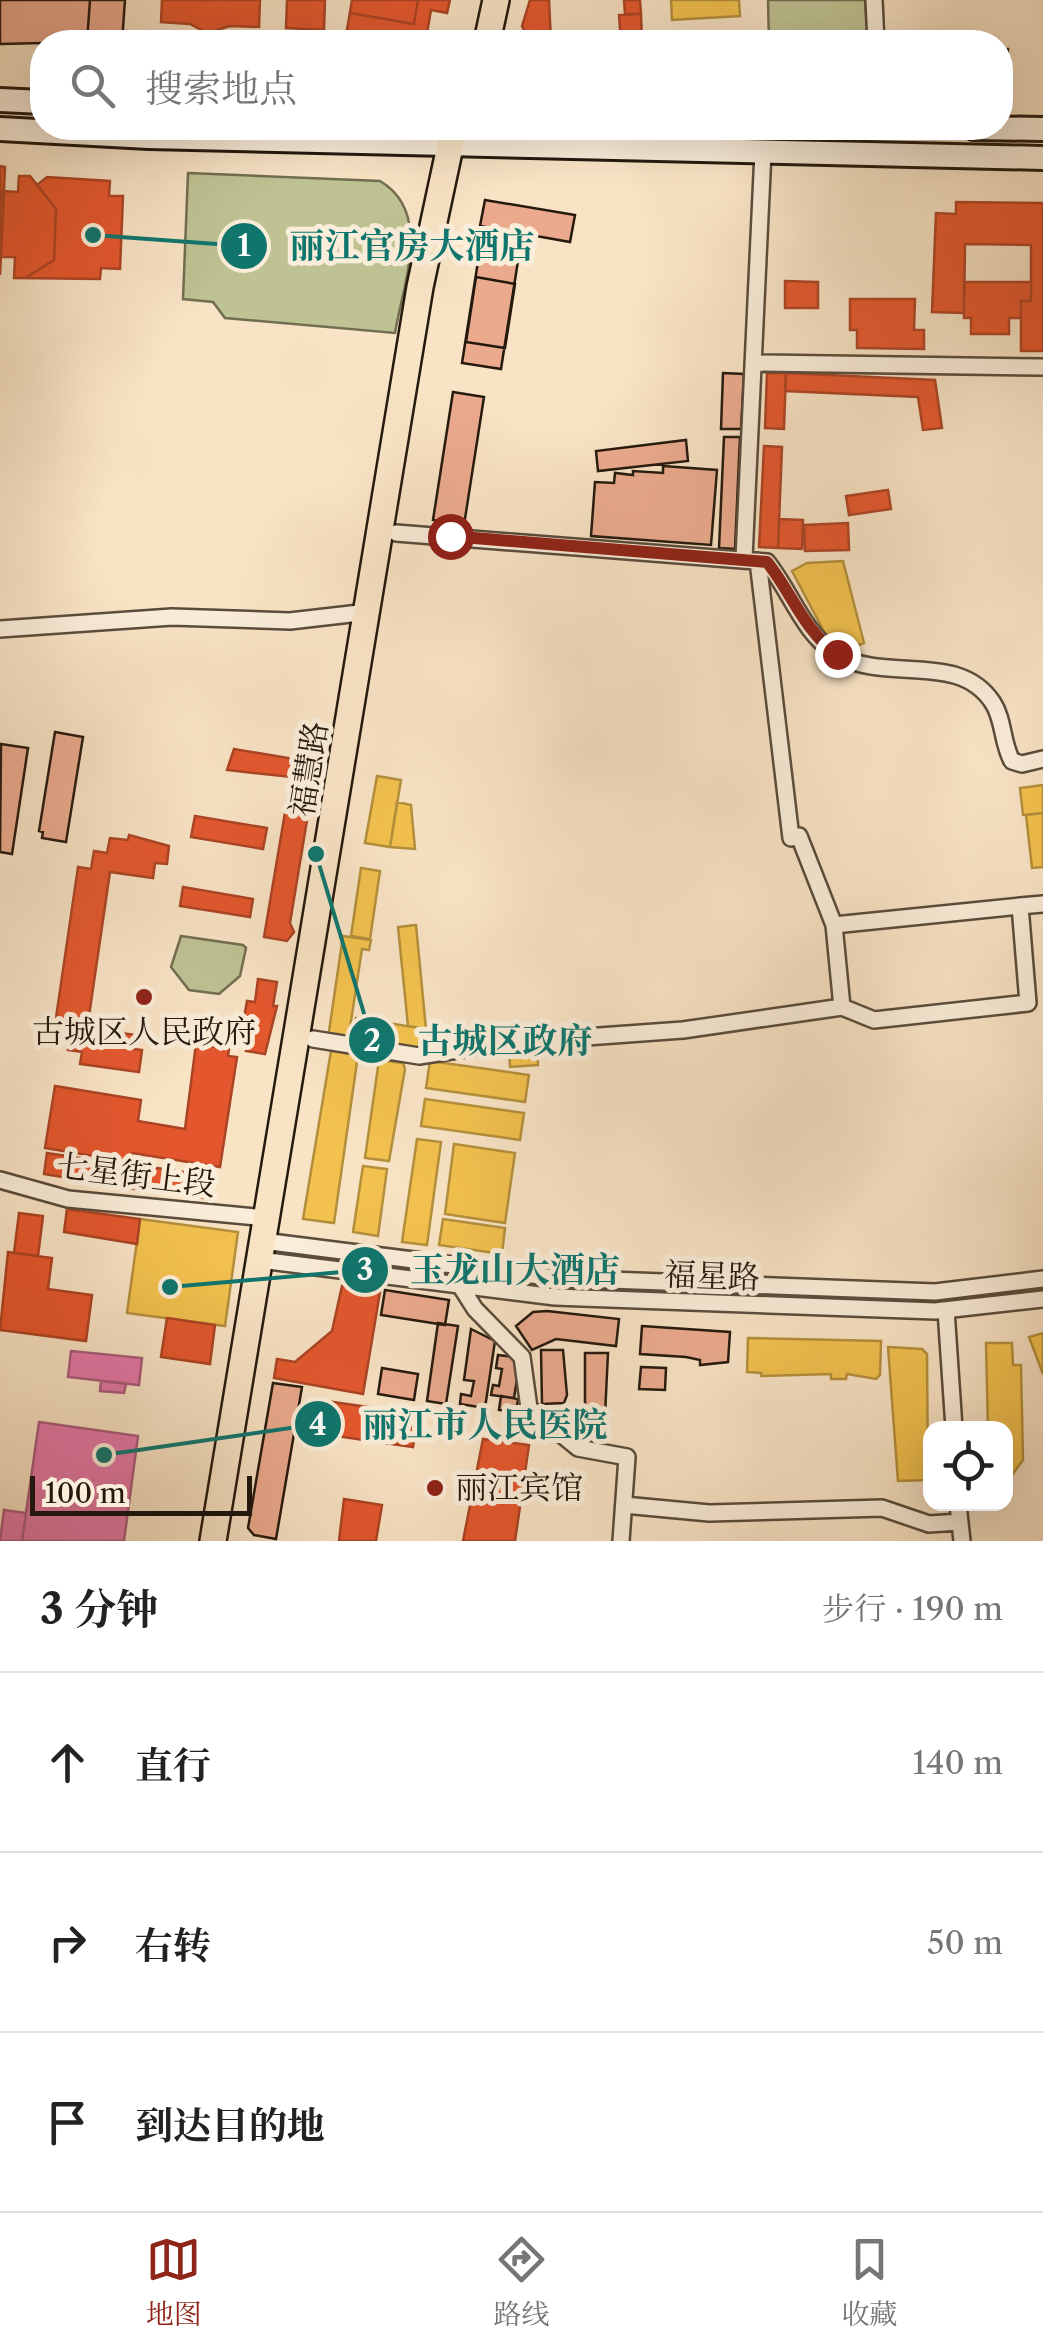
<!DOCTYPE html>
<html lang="zh">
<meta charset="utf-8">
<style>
:root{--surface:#fff;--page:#f2f2f2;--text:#222;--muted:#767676;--line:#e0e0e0;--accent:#8f2418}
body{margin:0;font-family:"Libre Caslon Text","Noto Serif SC",serif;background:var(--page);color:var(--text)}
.controls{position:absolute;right:30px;bottom:30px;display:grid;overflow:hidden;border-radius:20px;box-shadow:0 10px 40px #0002}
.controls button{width:90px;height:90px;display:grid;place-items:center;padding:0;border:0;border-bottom:2px solid var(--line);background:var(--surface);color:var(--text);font:50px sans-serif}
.scale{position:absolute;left:30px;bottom:25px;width:222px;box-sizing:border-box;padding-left:10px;border:5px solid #25190e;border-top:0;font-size:28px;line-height:35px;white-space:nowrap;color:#25190e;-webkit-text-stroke:8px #faedd9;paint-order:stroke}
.stop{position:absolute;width:30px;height:30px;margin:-22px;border:8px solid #8f2418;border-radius:50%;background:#fff}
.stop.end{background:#8f2418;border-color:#fff;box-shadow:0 2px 10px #0008}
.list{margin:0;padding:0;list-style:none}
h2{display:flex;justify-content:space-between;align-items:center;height:130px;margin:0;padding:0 40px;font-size:42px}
h2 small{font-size:32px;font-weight:400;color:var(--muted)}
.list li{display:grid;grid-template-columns:65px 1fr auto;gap:30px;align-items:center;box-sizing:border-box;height:180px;padding:0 40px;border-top:2px solid var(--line)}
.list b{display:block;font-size:38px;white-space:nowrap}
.list em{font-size:32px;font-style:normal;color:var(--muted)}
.icon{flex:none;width:55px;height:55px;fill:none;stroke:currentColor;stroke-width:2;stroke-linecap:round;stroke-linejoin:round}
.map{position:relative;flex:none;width:1043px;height:1541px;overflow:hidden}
.search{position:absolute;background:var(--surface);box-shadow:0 10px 40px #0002;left:30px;right:30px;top:30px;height:110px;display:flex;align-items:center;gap:25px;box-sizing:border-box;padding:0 35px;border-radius:40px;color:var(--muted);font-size:38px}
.sheet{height:670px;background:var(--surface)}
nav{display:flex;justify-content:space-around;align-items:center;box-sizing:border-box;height:140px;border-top:2px solid var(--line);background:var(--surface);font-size:28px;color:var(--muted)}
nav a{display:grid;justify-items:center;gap:5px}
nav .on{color:var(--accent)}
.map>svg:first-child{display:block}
.green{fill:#bfc394;stroke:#726e51;stroke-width:2.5}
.homes{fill:#f2c14e;stroke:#b48f3b;stroke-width:2.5}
.shops{fill:#e4572e;stroke:#ab4424;stroke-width:2.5}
.health{fill:#e377a8;stroke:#aa5b7a;stroke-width:2.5}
.building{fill:#ebaa8e;stroke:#25190e;stroke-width:2.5}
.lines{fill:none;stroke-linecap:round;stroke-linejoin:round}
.minor-casing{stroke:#5a4c3c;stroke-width:20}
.secondary-casing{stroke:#25190e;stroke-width:28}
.primary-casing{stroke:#25190e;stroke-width:30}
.minor{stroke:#faedd9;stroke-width:15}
.secondary{stroke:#faedd9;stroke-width:22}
.primary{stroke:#f8e3c5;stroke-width:25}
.route{stroke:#8f2418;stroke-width:12}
.poi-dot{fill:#8f2418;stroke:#faedd9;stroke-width:4}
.labels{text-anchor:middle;stroke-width:10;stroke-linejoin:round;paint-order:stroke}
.street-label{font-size:32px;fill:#25190e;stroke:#faedd9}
.poi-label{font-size:32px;fill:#25190e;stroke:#faedd9}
.leader{fill:none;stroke:#0f766e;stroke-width:4}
.callout-dot{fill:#0f766e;stroke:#faedd9;stroke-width:4}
.mark-label{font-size:30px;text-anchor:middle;font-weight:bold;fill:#fff}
.callout-label{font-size:35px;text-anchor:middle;font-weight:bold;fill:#0f766e;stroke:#faedd9;stroke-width:10;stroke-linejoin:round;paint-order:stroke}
</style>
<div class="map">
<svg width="1043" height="1541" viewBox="0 0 1043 1541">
<rect width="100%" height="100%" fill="#f8e3c5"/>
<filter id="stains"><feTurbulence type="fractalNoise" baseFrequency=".002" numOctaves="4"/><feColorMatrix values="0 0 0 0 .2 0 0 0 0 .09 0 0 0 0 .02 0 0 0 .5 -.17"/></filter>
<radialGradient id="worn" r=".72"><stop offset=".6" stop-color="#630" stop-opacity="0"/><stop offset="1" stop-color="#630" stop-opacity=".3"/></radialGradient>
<path class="green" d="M768,0H865L868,42H769Z
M188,173L380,181C433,212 403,284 395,333L225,318L213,302L183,299Z
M181,936L243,945L246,948L240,976L219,994L189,990L171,967Z"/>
<path class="homes" d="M671,0H739L740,16L672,20Z
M727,36L739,42H664L705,41L704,38Z
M843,561L864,643L853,647L829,641L792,571L807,563Z
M377,776L401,780L390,847L365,843Z
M1043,785V813L1023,815L1020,788Z
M397,802L411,805L415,849L390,847Z
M1043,813V867L1032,868L1026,815Z
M361,868L380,871L370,939L351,936Z
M416,925L426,1029L408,1026L398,927Z
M343,936L371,940L369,950L362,949L348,1041L328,1038Z
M356,1018L426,1029L423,1049L353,1038Z
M537,1045L538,1065L510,1067L509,1047Z
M331,1051L358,1055L334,1223L303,1219Z
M379,1060L403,1063L405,1069L389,1161L365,1158Z
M430,1061L529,1075L525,1102L426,1088Z
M425,1099L524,1113L520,1140L421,1126Z
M417,1139L441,1142L427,1245L402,1242Z
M454,1144L515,1153L505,1223L445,1214Z
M363,1166L387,1169L378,1236L353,1232Z
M140,1219L238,1232L225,1326L127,1313Z
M443,1219L505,1228L502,1254L439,1245Z
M1043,1333V1374L1029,1337Z
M748,1338L881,1341L880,1375L876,1379L847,1374L846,1379H831V1374L761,1376V1373L747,1372Z
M986,1343H1012L1013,1365H1021L1023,1460L1009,1479L1006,1428H988Z
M888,1347L922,1349L927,1354L928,1480L898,1481Z"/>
<path class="shops" d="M162,0H260L259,27L230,26L207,33L190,24L161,22Z
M287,0H325L324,30L286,28Z
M352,0H450L447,13L431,10L427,33L418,31L416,42H361V38L346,36Z
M352,0H418L414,24L350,13Z
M530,0H549L551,42H531L522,26Z
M624,0H640L641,14H625Z
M641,14L642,42H621L619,15Z
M0,166L5,167L0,275Z
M19,176H30L37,185L47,177L110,181L109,196H123L120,269L101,268L100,279L14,278L15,257H1L4,191L18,192Z
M19,176H30L56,209L54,260L25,278H14L15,257H0V203L3,191L18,192Z
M956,202L1043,203V351H1021V301H1031V245L965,244L964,313L932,312L936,213L956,214Z
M785,281L818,282V308H785Z
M964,282H1031V301H1021V318H1009V334H971V318H964Z
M850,299H915L914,330H924V349L857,348V330H850Z
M767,373H786L784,429L765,428Z
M786,373L935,380L942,428L923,430L918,397L785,391Z
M764,446L782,447L778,548L759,547Z
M888,490L891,509L849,515L846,496Z
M779,519L803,520L802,549L778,548Z
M848,523L849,550L805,551L804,525Z
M234,749L294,759L291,777L227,770Z
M290,783L312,787L316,793L310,802L290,923L294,932L287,941L264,937Z
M195,816L267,828L263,849L191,837Z
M129,835L169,846L167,864L155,863L153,878L110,872L88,1023L93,1024L92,1029L136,1035L134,1049L142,1050L139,1072L80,1064L82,1052L68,1050L71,1033L62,1031L64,1019L56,1018L78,867L91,869L94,851L107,853L110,838L128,840Z
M183,887L253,899L250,917L180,906Z
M258,979L277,982L273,1006H277L265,1054L246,1051L251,1025L243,1024L247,1001L255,1002Z
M196,1044L229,1049L228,1056L237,1057L220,1167L132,1153L131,1162L45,1148L55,1086L141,1100L138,1121L185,1129Z
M47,1153L140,1167L136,1189L44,1174Z
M144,1166L209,1176L205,1198L140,1188Z
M67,1209L140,1219L137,1244L64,1232Z
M19,1213L43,1216L38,1256L14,1253Z
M8,1252L52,1258L48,1289L92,1295L86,1341L0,1330Z
M342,1286L380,1292L363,1394L274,1378L277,1359L295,1362L332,1331Z
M167,1318L215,1325L210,1364L161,1357Z
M319,1400L418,1414L413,1447L315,1433Z
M483,1439L529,1445L515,1541H463Z
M344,1499L382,1505L376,1541H339Z"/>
<path class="health" d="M71,1351L142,1358L139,1385L68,1377Z
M101,1381L126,1384L124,1393L100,1391Z
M39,1422L138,1436L124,1541H22Z
M4,1510L26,1513L22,1541H0Z"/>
<path class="building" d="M0,0H90L87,42L0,44Z
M90,0H125L122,42H87Z
M1000,49H1008L1007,80H1000Z
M485,200L575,215L570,242L480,226Z
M479,255L518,261L501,369L462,363Z
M476,277L515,284L505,348L466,342Z
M723,373L744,374L741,429H721Z
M453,392L484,397L464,525L433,520Z
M724,437H740L735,549L719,548Z
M686,440L688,461L598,471L596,451Z
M663,466L717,470L711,545L591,536L595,482L614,483L615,473L633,475V471L663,473Z
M55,732L83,737L66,842L42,838L43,832L39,831Z
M1,744L28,748L12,854L0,852Z
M385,1290L449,1300L445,1325L381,1315Z
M547,1311L619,1319L616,1346L556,1339L532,1350L516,1326L533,1312Z
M438,1323L458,1326L446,1404L427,1401Z
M642,1326L730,1332L728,1362L700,1365V1360L686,1357L640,1354Z
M471,1329L495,1341L485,1408L460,1404L461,1394L471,1396L474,1381L464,1380Z
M541,1350H563L567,1395L564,1403L542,1404Z
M585,1353H608L605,1415H585Z
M498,1355L514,1357L519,1367L514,1398L491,1395L493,1385L499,1386L502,1369L496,1368Z
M641,1367L666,1368L665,1390L639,1389Z
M382,1368L418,1374L414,1400L378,1394Z
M273,1383L302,1387L276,1539L254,1535L248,1528Z
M501,1396L518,1399L516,1412L499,1410Z"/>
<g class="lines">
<defs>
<path id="minor" d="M874,0L876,42
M753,363L1043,367
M396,533L767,562C791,592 803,633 836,654C885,684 959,650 993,703C1004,720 1002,743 1012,761L1022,764L1043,759
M744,558L763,152
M758,561L791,838L799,836L834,925
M0,629L172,617L290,621L368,612
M842,1007L834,925L1020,906
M313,1039L419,1056L503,1043L683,1030L842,1007L874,1020L1028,1003L1020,906L1043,904
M0,1180L68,1199L267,1218
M263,1241L556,1278L935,1292L1043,1279
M260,1260L555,1297L935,1311L1043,1299
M461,1287L475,1309L522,1357L529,1408L578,1448L627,1457L621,1541
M946,1310L954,1428
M958,1504L962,1541
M624,1505L709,1513L882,1508L929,1524L960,1522"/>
<path id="secondary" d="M0,100L42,102
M974,128L1043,129
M0,129L149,137L1043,158"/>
<path id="primary" d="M487,42L496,0
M213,1541L420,287L454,128"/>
</defs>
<use href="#minor" class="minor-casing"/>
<use href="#secondary" class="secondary-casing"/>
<use href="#primary" class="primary-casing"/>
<use href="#minor" class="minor"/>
<use href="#secondary" class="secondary"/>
<use href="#primary" class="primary"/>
</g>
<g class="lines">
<path class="route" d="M450,536L767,562C792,593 804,631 837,654"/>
</g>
<g class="poi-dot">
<circle cx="144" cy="997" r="10"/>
<circle cx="435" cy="1488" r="10"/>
</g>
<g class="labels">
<g class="street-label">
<text transform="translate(309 769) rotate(-81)" y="11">福慧路</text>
<text transform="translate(136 1175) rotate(7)" y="11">七星街上段</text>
<text transform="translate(712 1276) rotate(2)" y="11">福星路</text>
</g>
<g class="poi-label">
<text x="144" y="1043">古城区人民政府</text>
<text x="455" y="1499" text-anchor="start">丽江宾馆</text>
</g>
</g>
<path class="leader" d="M93 235L244 246M316 854L372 1040M170 1287L365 1270M104 1455L318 1424"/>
<g class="callout-dot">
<circle cx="93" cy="235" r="10"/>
<circle cx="316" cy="854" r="10"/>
<circle cx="170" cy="1287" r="10"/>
<circle cx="104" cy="1455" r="10"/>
<circle cx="244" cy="246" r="25"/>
<circle cx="372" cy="1040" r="25"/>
<circle cx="365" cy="1270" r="25"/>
<circle cx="318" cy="1424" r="25"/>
</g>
<g class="mark-label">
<text x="244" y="256">1</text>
<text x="372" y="1051">2</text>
<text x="365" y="1280">3</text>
<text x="318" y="1435">4</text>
</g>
<g class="callout-label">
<text x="412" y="258">丽江官房大酒店</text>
<text x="505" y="1053">古城区政府</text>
<text x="515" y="1282">玉龙山大酒店</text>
<text x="485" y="1437">丽江市人民医院</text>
</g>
<rect width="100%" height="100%" filter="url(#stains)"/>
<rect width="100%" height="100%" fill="url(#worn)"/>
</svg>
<div class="controls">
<button><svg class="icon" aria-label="locate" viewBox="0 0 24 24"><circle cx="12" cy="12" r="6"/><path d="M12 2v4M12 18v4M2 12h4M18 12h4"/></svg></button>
</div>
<div class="scale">100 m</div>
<div class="stop" style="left:450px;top:536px"></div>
<div class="stop end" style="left:837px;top:654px"></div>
<div class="search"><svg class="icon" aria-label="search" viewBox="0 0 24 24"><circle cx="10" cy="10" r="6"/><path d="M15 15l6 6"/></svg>搜索地点</div>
</div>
<section class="sheet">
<h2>3 分钟<small>步行 · 190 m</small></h2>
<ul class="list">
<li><svg class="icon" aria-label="ahead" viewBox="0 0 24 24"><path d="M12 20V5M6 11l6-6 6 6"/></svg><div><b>直行</b></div><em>140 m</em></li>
<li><svg class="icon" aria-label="right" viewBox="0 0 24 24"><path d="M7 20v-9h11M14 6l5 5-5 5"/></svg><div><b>右转</b></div><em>50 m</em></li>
<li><svg class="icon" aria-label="arrive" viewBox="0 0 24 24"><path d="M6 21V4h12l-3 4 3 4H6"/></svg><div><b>到达目的地</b></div></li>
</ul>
</section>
<nav>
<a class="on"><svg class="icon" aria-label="map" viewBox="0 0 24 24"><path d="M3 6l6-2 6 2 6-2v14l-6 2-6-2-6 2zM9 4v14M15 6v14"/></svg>地图</a>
<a><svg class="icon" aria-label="directions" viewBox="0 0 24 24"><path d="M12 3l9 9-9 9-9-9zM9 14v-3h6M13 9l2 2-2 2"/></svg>路线</a>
<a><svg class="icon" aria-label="saved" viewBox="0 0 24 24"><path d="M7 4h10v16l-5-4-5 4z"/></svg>收藏</a>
</nav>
